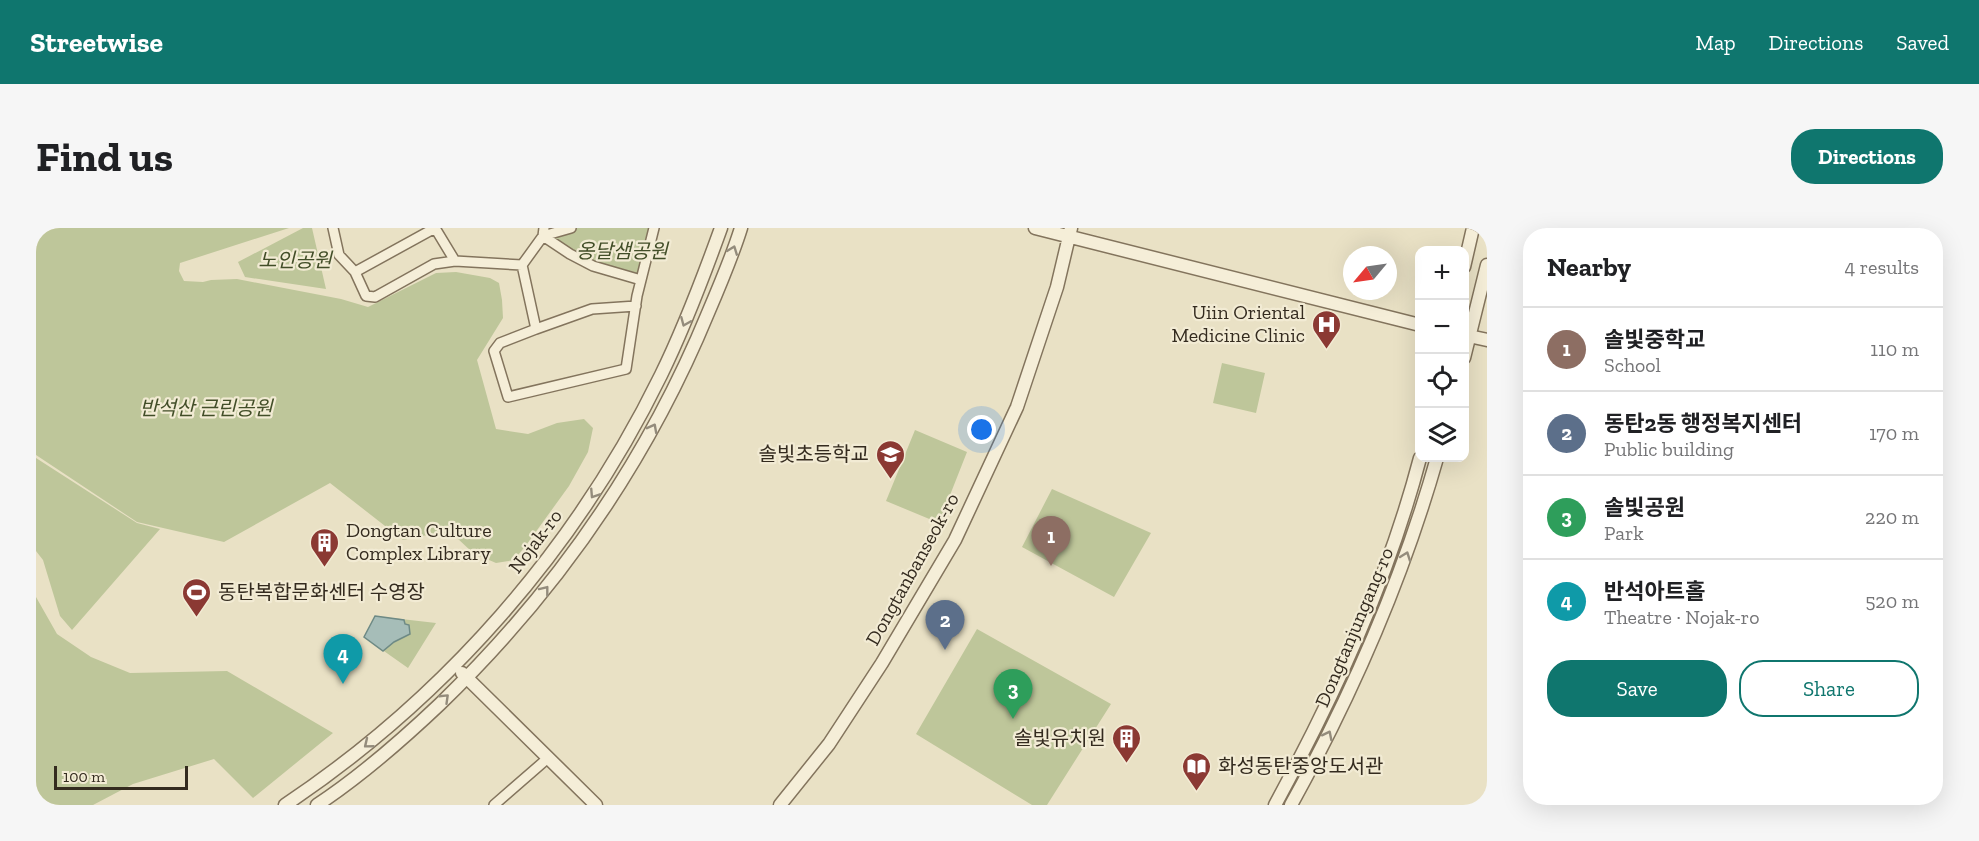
<!DOCTYPE html>
<meta charset="utf-8">
<style>
:root{--surface:#fff;--page:#f6f6f6;--text:#202124;--muted:#757577;--line:#e0e0e0;--accent:#0f766e}
body{margin:0;font-family:"Zilla Slab","Noto Sans KR",serif;background:var(--page);color:var(--text)}
.controls{position:absolute;right:18px;top:18px;display:grid;overflow:hidden;border-radius:12px;box-shadow:0 6px 24px #0002}
.controls button{width:54px;height:54px;display:grid;place-items:center;padding:0;border:0;border-bottom:2px solid var(--line);background:var(--surface);color:var(--text);font:30px sans-serif}
.compass{position:absolute;left:1307px;top:18px;width:54px;height:54px;border-radius:50%;background:var(--surface);box-shadow:0 6px 24px #0002;rotate:241deg}
.scale{position:absolute;left:18px;bottom:15px;width:134px;box-sizing:border-box;padding-left:6px;border:3px solid #342b1f;border-top:0;font-size:16px;line-height:21px;white-space:nowrap;color:#342b1f;-webkit-text-stroke:4px #f2ebd4;paint-order:stroke}
.you{position:absolute;left:946px;top:202px;width:21px;height:21px;margin:-15px;border:4px solid #fff;border-radius:50%;background:#1a73e8;box-shadow:0 0 0 9px #1a73e833}
.badge{display:grid;place-items:center;width:39px;height:39px;border-radius:50%;background:var(--accent);color:#fff;font-size:20px;font-weight:700}
.pin{position:absolute;translate:-50% -50px;filter:drop-shadow(0 2px 3px #0008)}
.pin::after{content:'';position:absolute;top:32px;width:21px;height:18px;background:inherit;clip-path:polygon(0 0,100% 0,50% 100%)}
.list{margin:0;padding:0;list-style:none}
h2{display:flex;justify-content:space-between;align-items:center;height:78px;margin:0;padding:0 24px;font-size:26px}
h2 small{font-size:20px;font-weight:400;color:var(--muted)}
.list li{display:grid;grid-template-columns:39px 1fr auto;gap:18px;align-items:center;box-sizing:border-box;height:84px;padding:0 24px;border-top:2px solid var(--line)}
.list b{display:block;font-size:22px;white-space:nowrap}
.list p{margin:0;font-size:20px;white-space:nowrap;color:var(--muted)}
.list em{font-size:20px;font-style:normal;color:var(--muted)}
.actions{display:flex;gap:12px;padding:18px 24px}
.actions a{flex:1;padding:14px 0;border:2px solid var(--accent);border-radius:24px;text-align:center;font-size:21px;color:var(--accent)}
.actions .main{background:var(--accent);color:#fff}
.icon{flex:none;width:33px;height:33px;fill:none;stroke:currentColor;stroke-width:2;stroke-linecap:round;stroke-linejoin:round}
.map{position:relative;flex:none;width:1451px;height:577px;overflow:hidden;border-radius:24px}
header{display:flex;align-items:center;gap:36px;box-sizing:border-box;height:84px;padding:0 30px;background:var(--accent);color:#fff}
header strong{font-size:28px}
nav{display:flex;gap:33px;margin-inline-start:auto;font-size:21px}
.intro{display:flex;align-items:center;justify-content:space-between;box-sizing:border-box;height:144px;padding:0 36px}
h1{margin:0;font-size:42px}
.button{padding:15px 27px;border-radius:24px;background:var(--accent);color:#fff;font-size:21px;font-weight:700}
main{display:flex;gap:36px;padding:0 36px}
aside{flex:1;background:var(--surface);border-radius:24px;box-shadow:0 6px 24px #0002}
.map>svg:first-child{display:block}
.green{fill:#bec69a}
.water{fill:#a6bdb8;stroke:#6e8a85;stroke-width:1.5}
.lines{fill:none;stroke-linecap:round;stroke-linejoin:round}
.minor-casing{stroke:#83745d;stroke-width:12}
.tertiary-casing{stroke:#83745d;stroke-width:15}
.minor{stroke:#f5eed8;stroke-width:9}
.tertiary{stroke:#f5eed8;stroke-width:12}
.oneway{stroke:#948c7c}
.labels{text-anchor:middle;stroke-width:4.5;stroke-linejoin:round;paint-order:stroke}
.park-label{font-size:20px;font-style:italic;fill:#424e28;stroke:#f2ebd4}
.poi-label{font-size:20px;fill:#342b1f;stroke:#f2ebd4;text-anchor:end}
.street-label{font-size:20px;fill:#342b1f;stroke:#f2ebd4}
</style>
<header>
<strong>Streetwise</strong>
<nav><a>Map</a><a>Directions</a><a>Saved</a></nav>
</header>
<div class="intro"><h1>Find us</h1><a class="button">Directions</a></div>
<main>
<div class="map">
<svg width="1451" height="577" viewBox="0 0 1451 577">
<rect width="100%" height="100%" fill="#e9e1c5"/>
<path class="green" d="M0,0H253L144,35L143,43L148,53L167,54L175,52L201,51L305,71L332,79L400,45L420,44L454,50L463,55L466,72L467,90L441,132L460,201L492,206L521,195L548,191L557,200L552,224L533,258L491,316L478,332L460,335L437,325L420,309L406,304L367,312L294,255L188,314L101,294L0,227Z
M267,0H276L290,61L209,49L202,34Z
M539,0H615L603,50L573,43L510,8Z
M1186,135L1229,145L1220,185L1177,175Z
M879,202L931,224L903,295L850,273Z
M0,230L101,295L124,301L36,402L24,388L7,332L0,323Z
M1016,261L1115,305L1078,369L986,319Z
M0,369L21,406L55,429L94,445L191,443L297,505L217,570L178,531L97,556L57,577H0Z
M339,388L400,395L372,440L328,409Z
M941,401L1075,476L1011,577H996L880,506Z"/>
<path class="water" d="M339,388L368,392L369,396L373,397L374,406L358,414L347,423L328,409Z"/>
<g class="lines">
<defs>
<path id="minor" d="M297,0L303,27L319,44L330,68L339,69L398,36L419,33L486,37L500,101L464,115L458,123L472,169L590,141L601,68L618,0
M399,0L419,33
M508,0L507,8L535,0
M486,37L507,8L534,26L557,38L605,52
M319,44L399,0
M500,101L556,81L600,78
M458,577L512,530"/>
<path id="tertiary" d="M999,0L1384,97
M1428,39L1437,0
M1428,107L1451,112
M1428,130L1451,37
M426,445L560,577
M249,577C409,470 540,321 625,147C648,100 667,50 685,0
M281,577C325,548 366,512 404,476C519,365 611,233 672,85C684,57 696,29 705,0
M744,577L793,516L846,435L919,312L981,179L1021,59L1035,0
M1239,577C1299,466 1352,352 1384,230
M1255,577C1317,465 1366,353 1401,230"/>
</defs>
<use href="#minor" class="minor-casing"/>
<use href="#tertiary" class="tertiary-casing"/>
<use href="#minor" class="minor"/>
<use href="#tertiary" class="tertiary"/>
</g>
<defs><path id="oneway-chevron" d="M-2-3.5L2.5 0L-2 3.5" fill="none" stroke-width="1.6" stroke-linecap="round" stroke-linejoin="round" transform="scale(1.5)"/></defs>
<g class="oneway">
<use href="#oneway-chevron" transform="translate(697 22) rotate(-69)"/>
<use href="#oneway-chevron" transform="translate(649 94) rotate(113)"/>
<use href="#oneway-chevron" transform="translate(617 200) rotate(-62)"/>
<use href="#oneway-chevron" transform="translate(558 266) rotate(123)"/>
<use href="#oneway-chevron" transform="translate(1370 328) rotate(-70)"/>
<use href="#oneway-chevron" transform="translate(509 362) rotate(-52)"/>
<use href="#oneway-chevron" transform="translate(409 470) rotate(-44)"/>
<use href="#oneway-chevron" transform="translate(1292 507) rotate(-63)"/>
<use href="#oneway-chevron" transform="translate(332 516) rotate(141)"/>
</g>
<defs>
<symbol id="hospital-pin" viewBox="-11 -11 22 30"><path d="M0 17L-7.5 6A9.5 9.5 0 1 1 7.5 6Z" fill="#8b3933" stroke="#f2ebd4"/><path d="M-5-5h3v3.5h4V-5h3V5h-3V1.5h-4V5h-3Z" fill="#fff"/></symbol>
<symbol id="school-pin" viewBox="-11 -11 22 30"><path d="M0 17L-7.5 6A9.5 9.5 0 1 1 7.5 6Z" fill="#8b3933" stroke="#f2ebd4"/><path d="M0-5L7-2L0 1L-7-2ZM-4 1L0 2.5L4 1V4Q0 6-4 4Z" fill="#fff"/></symbol>
<symbol id="building-pin" viewBox="-11 -11 22 30"><path d="M0 17L-7.5 6A9.5 9.5 0 1 1 7.5 6Z" fill="#8b3933" stroke="#f2ebd4"/><path d="M-4-6H4V6H1V3H-1V6H-4ZM-2.5-4.3h1.7v1.8h-1.7ZM.8-4.3h1.7v1.8H.8ZM-2.5-1h1.7V.8h-1.7ZM.8-1h1.7V.8H.8Z" fill="#fff"/></symbol>
<symbol id="stadium-pin" viewBox="-11 -11 22 30"><path d="M0 17L-7.5 6A9.5 9.5 0 1 1 7.5 6Z" fill="#8b3933" stroke="#f2ebd4"/><path d="M0-5a6.5 5 0 1 0 0 10a6.5 5 0 1 0 0-10ZM-3.5-1.8h7v3.6h-7Z" fill="#fff"/></symbol>
<symbol id="library-pin" viewBox="-11 -11 22 30"><path d="M0 17L-7.5 6A9.5 9.5 0 1 1 7.5 6Z" fill="#8b3933" stroke="#f2ebd4"/><path d="M-6-4Q-3-5.5-.7-3.5V5Q-3 3-6 4ZM6-4Q3-5.5 .7-3.5V5Q3 3 6 4Z" fill="#fff"/></symbol>
</defs>
<g fill-rule="evenodd">
<use href="#hospital-pin" x="1274" y="80" width="33" height="45"/>
<use href="#school-pin" x="838" y="210" width="33" height="45"/>
<use href="#building-pin" x="272" y="298" width="33" height="45"/>
<use href="#stadium-pin" x="144" y="348" width="33" height="45"/>
<use href="#building-pin" x="1074" y="494" width="33" height="45"/>
<use href="#library-pin" x="1144" y="522" width="33" height="45"/>
</g>
<g class="labels">
<g class="park-label">
<text x="586" y="30">옹달샘공원</text>
<text x="259" y="39">노인공원</text>
<text x="170" y="187">반석산 근린공원</text>
</g>
<g class="poi-label">
<text x="1269" y="91">Uiin Oriental<tspan x="1269" dy="23">Medicine Clinic</tspan></text>
<text x="833" y="233">솔빛초등학교</text>
<text x="310" y="309" text-anchor="start">Dongtan Culture<tspan x="310" dy="23">Complex Library</tspan></text>
<text x="182" y="371" text-anchor="start">동탄복합문화센터 수영장</text>
<text x="1070" y="517">솔빛유치원</text>
<text x="1182" y="545" text-anchor="start">화성동탄중앙도서관</text>
</g>
<g class="street-label">
<text transform="translate(499 313) rotate(-53)" y="7">Nojak-ro</text>
<text transform="translate(876 341) rotate(-61)" y="7">Dongtanbanseok-ro</text>
<text transform="translate(1318 399) rotate(-67)" y="7">Dongtanjungang-ro</text>
</g>
</g>
</svg>
<div class="controls">
<button>+</button>
<button>−</button>
<button><svg class="icon" aria-label="locate" viewBox="0 0 24 24"><circle cx="12" cy="12" r="6"/><path d="M12 2v4M12 18v4M2 12h4M18 12h4"/></svg></button>
<button><svg class="icon" aria-label="layers" viewBox="0 0 24 24"><path d="M12 4l9 5-9 5-9-5zM3 14l9 5 9-5"/></svg></button>
</div>
<svg class="compass" viewBox="-18 -18 36 36"><path d="M0-13l5 13h-10z" fill="#e53935"/><path d="M0 13l5-13h-10z" fill="#757577"/></svg>
<div class="scale">100 m</div>
<div class="you"></div>
<div class="pin badge" style="left:1015px;top:338px;background:#8d6e63">1</div>
<div class="pin badge" style="left:909px;top:422px;background:#5c6f8a">2</div>
<div class="pin badge" style="left:977px;top:491px;background:#2e9e5b">3</div>
<div class="pin badge" style="left:307px;top:456px;background:#0f9aa8">4</div>
</div>
<aside>
<h2>Nearby<small>4 results</small></h2>
<ul class="list">
<li><span class="badge" style="background:#8d6e63">1</span><div><b>솔빛중학교</b><p>School</p></div><em>110 m</em></li>
<li><span class="badge" style="background:#5c6f8a">2</span><div><b>동탄2동 행정복지센터</b><p>Public building</p></div><em>170 m</em></li>
<li><span class="badge" style="background:#2e9e5b">3</span><div><b>솔빛공원</b><p>Park</p></div><em>220 m</em></li>
<li><span class="badge" style="background:#0f9aa8">4</span><div><b>반석아트홀</b><p>Theatre · Nojak-ro</p></div><em>520 m</em></li>
</ul>
<div class="actions"><a class="main">Save</a><a>Share</a></div>
</aside>
</main>
